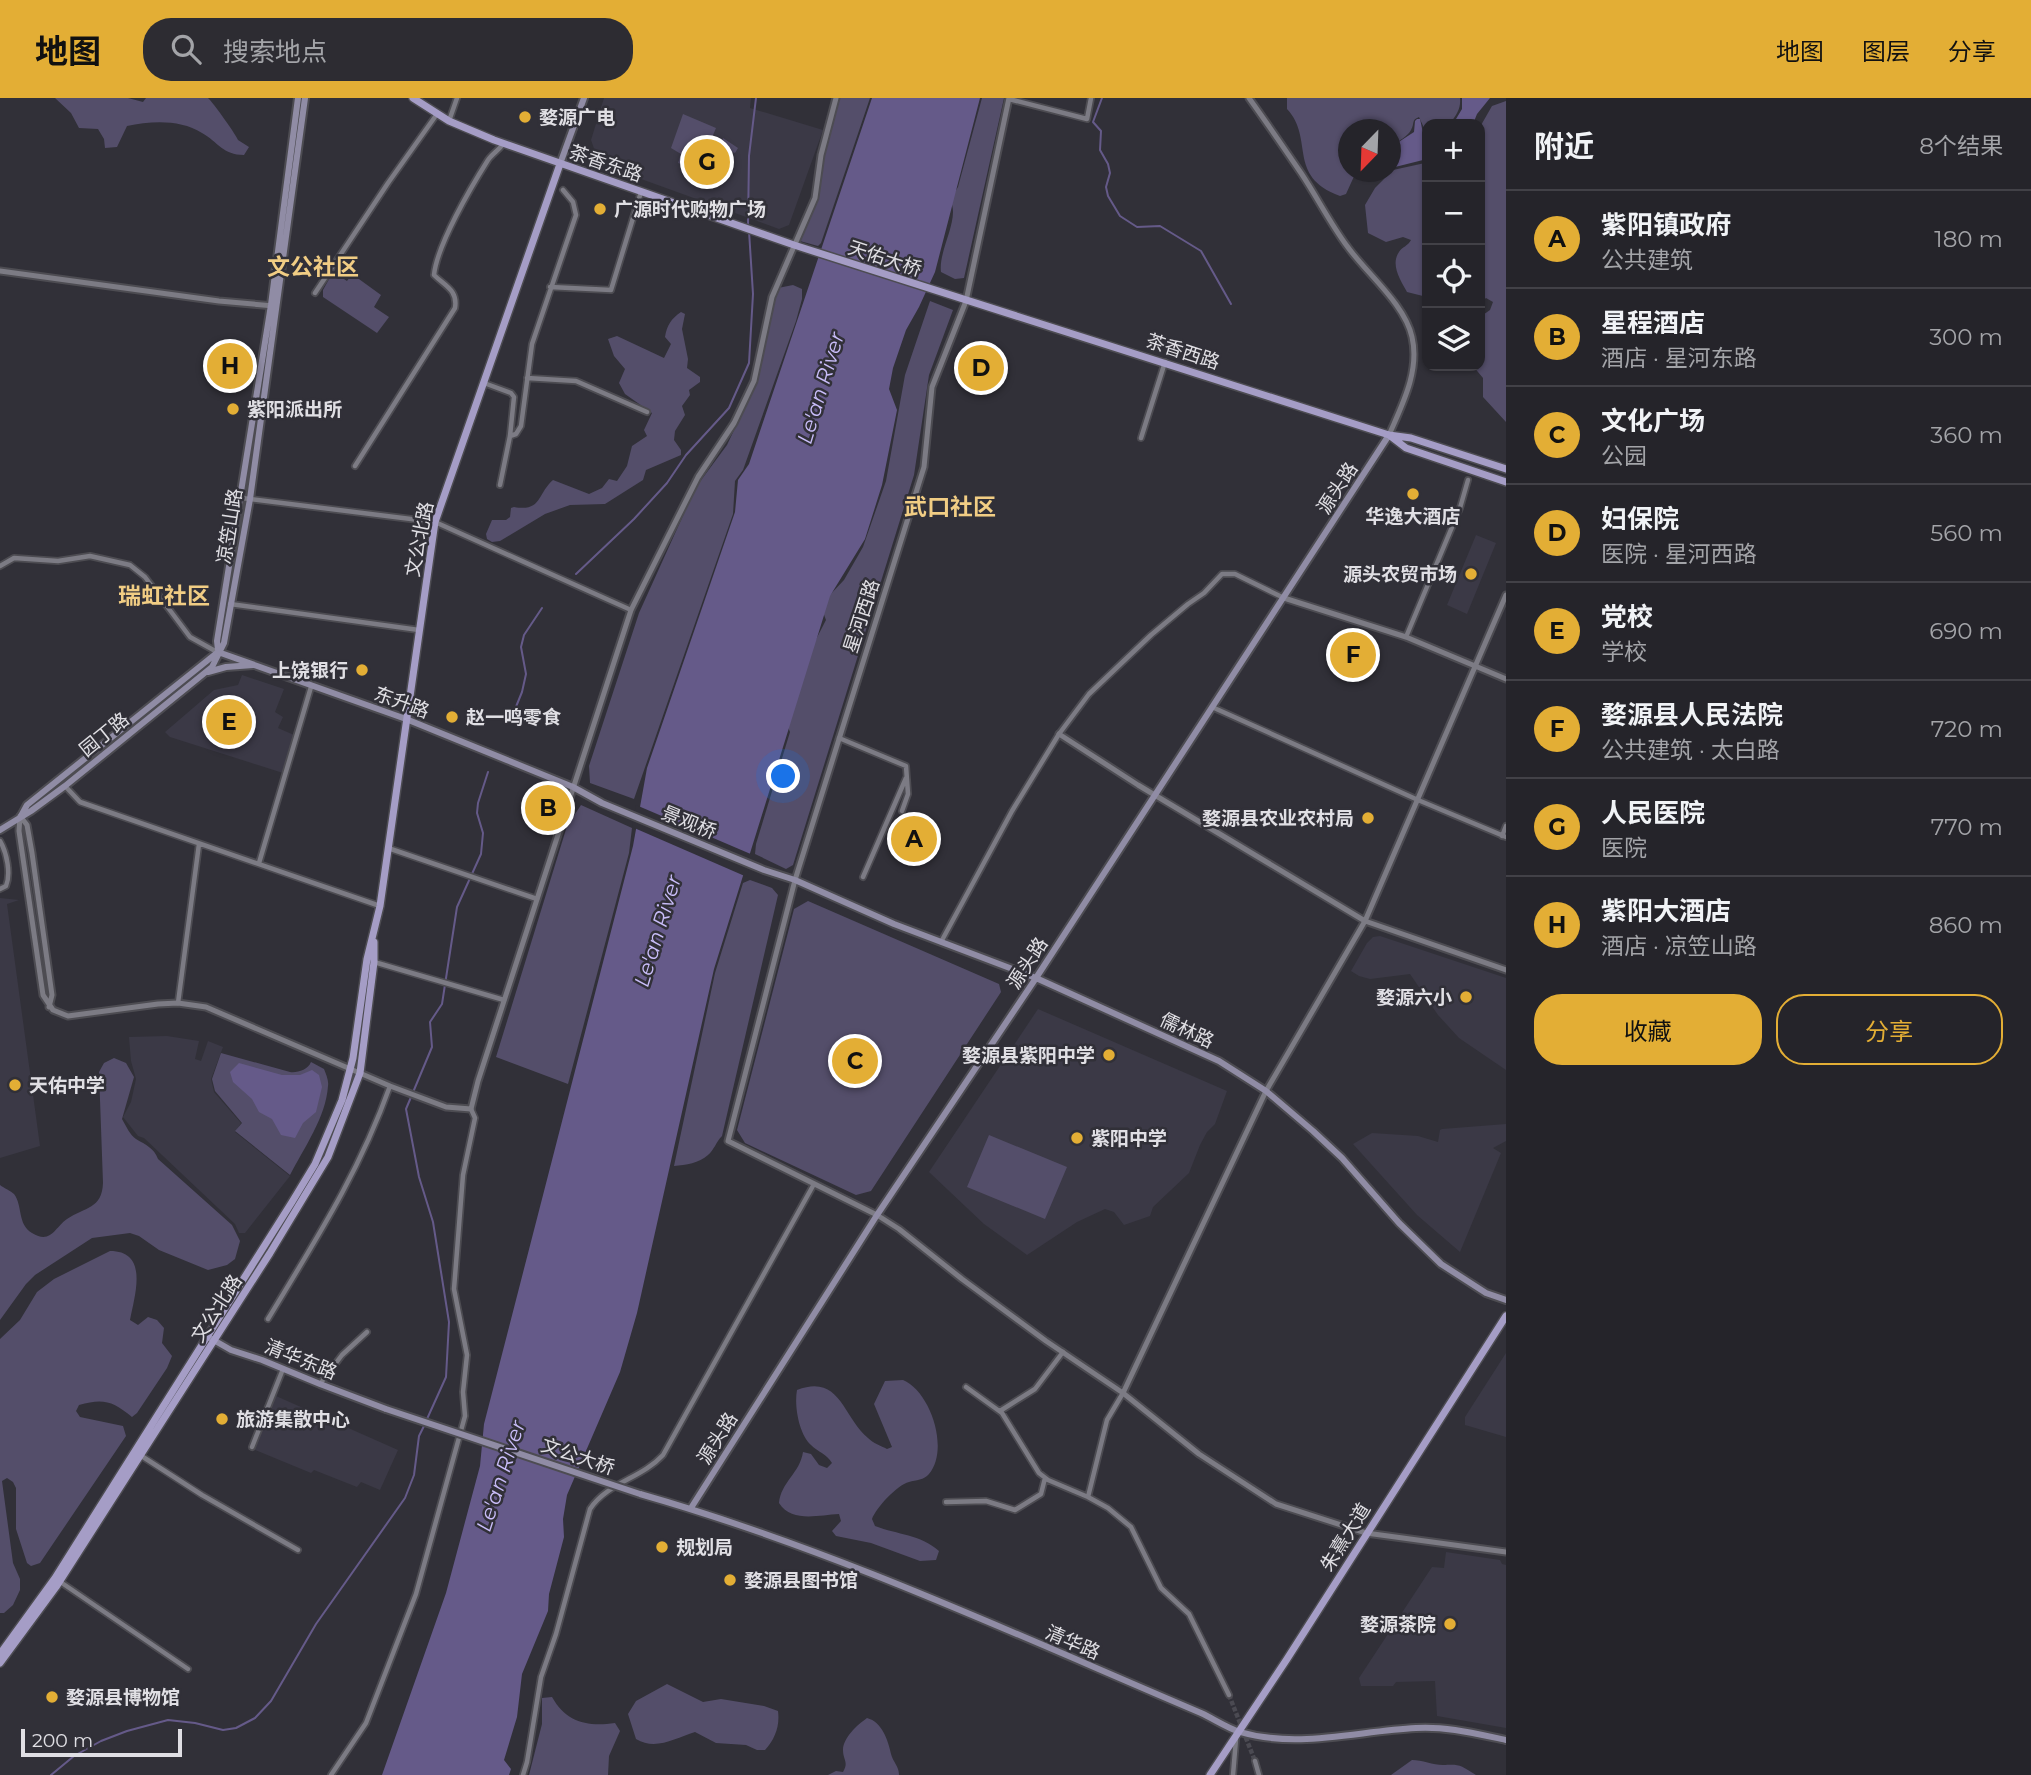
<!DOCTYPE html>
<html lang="zh">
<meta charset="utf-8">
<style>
:root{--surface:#25242a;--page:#2d2c32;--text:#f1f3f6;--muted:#a3a4a8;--line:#424147;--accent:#e3ae35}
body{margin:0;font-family:Montserrat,"Noto Sans SC",sans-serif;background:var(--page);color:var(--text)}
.controls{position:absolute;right:21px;top:21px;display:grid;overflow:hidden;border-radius:14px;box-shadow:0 2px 5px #0004}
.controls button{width:63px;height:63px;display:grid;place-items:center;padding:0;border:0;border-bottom:2px solid var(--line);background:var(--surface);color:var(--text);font:35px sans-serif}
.compass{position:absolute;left:1338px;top:21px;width:63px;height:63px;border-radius:50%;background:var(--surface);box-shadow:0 2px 5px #0004;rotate:203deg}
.scale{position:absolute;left:21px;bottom:18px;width:161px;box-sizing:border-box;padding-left:7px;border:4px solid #e0dfe4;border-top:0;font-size:19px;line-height:24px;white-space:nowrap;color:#e0dfe4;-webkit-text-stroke:5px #313038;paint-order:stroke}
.you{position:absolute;left:784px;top:679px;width:24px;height:24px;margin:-18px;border:5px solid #fff;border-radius:50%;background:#1a73e8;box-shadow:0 0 0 10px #1a73e833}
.badge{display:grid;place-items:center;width:46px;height:46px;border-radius:50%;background:var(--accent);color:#111;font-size:23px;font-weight:700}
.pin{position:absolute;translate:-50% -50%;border:4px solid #fff;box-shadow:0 2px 7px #0006}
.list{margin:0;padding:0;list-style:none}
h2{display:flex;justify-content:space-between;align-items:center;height:91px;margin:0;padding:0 28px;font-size:30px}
h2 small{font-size:23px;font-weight:400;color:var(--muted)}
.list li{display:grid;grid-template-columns:46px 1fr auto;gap:21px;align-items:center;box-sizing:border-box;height:98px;padding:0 28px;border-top:2px solid var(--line)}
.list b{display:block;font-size:26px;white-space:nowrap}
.list p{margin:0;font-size:23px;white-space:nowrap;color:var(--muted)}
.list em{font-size:23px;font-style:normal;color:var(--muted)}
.actions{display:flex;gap:14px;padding:21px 28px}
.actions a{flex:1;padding:16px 0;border:2px solid var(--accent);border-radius:28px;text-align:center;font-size:24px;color:var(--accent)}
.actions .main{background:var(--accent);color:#111}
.icon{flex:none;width:38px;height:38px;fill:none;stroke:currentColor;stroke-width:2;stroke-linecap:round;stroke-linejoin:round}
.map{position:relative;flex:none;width:1506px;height:1677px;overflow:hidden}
header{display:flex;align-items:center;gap:42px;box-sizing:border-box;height:98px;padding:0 35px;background:var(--accent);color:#111}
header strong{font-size:33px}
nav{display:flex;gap:38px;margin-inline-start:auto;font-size:24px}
.search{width:490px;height:63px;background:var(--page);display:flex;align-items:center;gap:18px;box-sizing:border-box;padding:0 24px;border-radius:28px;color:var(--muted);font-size:26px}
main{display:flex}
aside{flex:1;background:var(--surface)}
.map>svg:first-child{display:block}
.built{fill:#3b3946}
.green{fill:#544e6a}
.water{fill:#655a89}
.pier{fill:#313038}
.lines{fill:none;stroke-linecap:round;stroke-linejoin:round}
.stream{stroke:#655a89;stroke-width:2}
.minor-tunnel{stroke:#4b4a52;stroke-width:4.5;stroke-dasharray:4.5 2;stroke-linecap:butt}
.minor-casing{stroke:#4d4c52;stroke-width:8}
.tertiary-casing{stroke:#4d4c52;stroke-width:9}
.secondary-casing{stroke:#4d4c52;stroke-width:10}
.primary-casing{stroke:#4d4c52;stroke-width:10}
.minor{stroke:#7c7b84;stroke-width:4.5}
.tertiary{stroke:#7c7b84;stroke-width:5}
.secondary{stroke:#908ca5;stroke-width:6}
.primary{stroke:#a59dc6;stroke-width:7}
.secondary-bridge-casing{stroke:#4d4c52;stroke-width:10;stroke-linecap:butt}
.secondary-bridge{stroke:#908ca5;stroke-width:6}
.poi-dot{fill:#e3ae35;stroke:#313038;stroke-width:2.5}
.labels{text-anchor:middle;stroke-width:5;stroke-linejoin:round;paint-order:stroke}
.poi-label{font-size:19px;font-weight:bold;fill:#e0dfe4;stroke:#313038;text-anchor:start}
.street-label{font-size:19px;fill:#e0dfe4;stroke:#313038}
.water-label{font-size:21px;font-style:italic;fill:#c9bdf9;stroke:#313038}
.quarter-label{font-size:23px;font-weight:bold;fill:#f1cd84;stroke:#313038}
</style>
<header>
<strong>地图</strong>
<div class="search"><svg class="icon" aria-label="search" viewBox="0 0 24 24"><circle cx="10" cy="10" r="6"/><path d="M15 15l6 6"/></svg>搜索地点</div>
<nav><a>地图</a><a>图层</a><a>分享</a></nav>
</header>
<main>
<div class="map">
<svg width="1506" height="1677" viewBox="0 0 1506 1677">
<rect width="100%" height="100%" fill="#313038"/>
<path class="built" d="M604,0H751L750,10L823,32L789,127L779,131L608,69L597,59L591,42Z
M1476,437L1496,445L1467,516L1447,507Z
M242,577L284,591L275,614L283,619L278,630L294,637L283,675L170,639L165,634L214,592L238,587Z
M0,800L19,802L7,806L40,1048L0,1060Z
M1380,838L1506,880V972L1459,940L1438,917L1410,876L1370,881L1359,878L1351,873L1367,845L1373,839Z
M1038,911L1227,993L1215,1026L1207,1034L1200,1047L1189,1075L1153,1109L1150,1118L1124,1127L1114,1114L1105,1111L1077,1124L1027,1157L984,1126L929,1074Z
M167,938L199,943L195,961L201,963L208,943L223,949L211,981L214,994L241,1025L235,1034L290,1078L245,1135H239L235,1126L144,1040L138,1038L123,1019L131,1004L136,981L131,963L129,939Z
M1506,1026V1043L1493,1050L1501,1055L1460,1154L1417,1117L1353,1046L1372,1035L1418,1038L1438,1044L1440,1032L1442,1031Z
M1506,1255V1339L1465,1327V1319Z
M276,1298L398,1352L380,1392L361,1384L357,1389L314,1372L311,1375L253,1351Z
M1446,1454L1500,1462L1502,1466L1506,1467V1630L1437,1618L1435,1583L1396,1584L1393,1588H1361L1359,1580L1432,1469L1444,1470Z"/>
<path class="green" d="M55,0H128L143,4L146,0H208C212,3 237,38 238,42L249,49L244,57C223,57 218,44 202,35C180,21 151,23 127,28L117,49L105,50L104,41L98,31L79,30L71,15Z
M838,0H870L821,145L818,148L800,143L806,125Z
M982,0H1004L964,180L955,181L941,174C938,152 961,120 950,102L958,89Z
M1287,0H1460C1461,10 1457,16 1451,24L1427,26V33L1425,32L1419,19C1411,22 1415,25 1411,32C1408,38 1399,43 1393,47H1391V32H1349V74H1356L1346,96L1340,98C1286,78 1315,41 1287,11Z
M1506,3V324L1483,299V280L1473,268H1480V219L1490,212L1493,204L1486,200L1480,205V29L1492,8Z
M683,16L716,30L711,42L720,49L723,40L738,50L735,55L728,52L719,80L678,65L681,56L671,50Z
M1425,65L1427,66V199L1407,194C1401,183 1390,167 1399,154C1402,149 1408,148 1411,142L1403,139L1386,144L1368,135L1365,107L1375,90L1393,72Z
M333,174L347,183L352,176L381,197L374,209L389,219L377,235L323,199V192Z
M793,187L802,191V201L796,223L743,372L735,383L733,416L634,701L590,685L589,668L639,515L696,389L727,347L756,286L778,190Z
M930,203L953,212L929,277L914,377L793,767L786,771L755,756L756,746L790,634L785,622L810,553L826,522L823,514L827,500L844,482L863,449L886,383L905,277Z
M681,214L685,216L682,231L688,261L687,270L700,279V284L689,292L690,297L682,308L685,317L675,333L674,342L681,352V357L646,372L643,382L605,406L570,407L545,416L500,443L492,444L487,441L486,436L492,422H506L510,419L511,410L514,409C542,414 537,396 553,382L589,396L602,390L609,381L617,383L627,368L632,348L647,338L644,332L652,315L625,296L619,285L625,271L614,258L608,241L617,238L664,260L671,246L665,239C667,227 671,221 681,214Z
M581,707L632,730L629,755L568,986L496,959L567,728Z
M750,782L772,790L778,797L722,1038C716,1044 714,1052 708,1057C699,1065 686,1067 674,1068L715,875L743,785Z
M808,803L999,886L1001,894L871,1093L856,1097L745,1045L737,1032L794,811Z
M221,955L290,974C297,975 308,972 311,964L324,971C326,976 329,983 328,988C326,1019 304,1050 290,1077L235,1033L242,1025L215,993L212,981Z
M114,960L126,965L134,979L122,1021C126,1028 130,1037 136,1041C146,1047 154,1050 158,1061L232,1127L240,1143L235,1161L227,1167L208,1172L159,1152L139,1138L130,1135L92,1140L35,1177L26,1186L0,1222V1087C4,1090 11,1093 14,1096C23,1108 17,1126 32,1135C51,1147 55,1129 67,1121C85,1109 102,1111 103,1085L99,974L104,965Z
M989,1037L1067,1069L1045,1121L967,1089Z
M110,1153C149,1153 135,1196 130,1222L138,1227L148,1219L157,1222L164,1230L162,1245L172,1258L167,1270L137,1315L132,1319C113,1303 103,1300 79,1307L76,1313L80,1319L123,1328L126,1338L40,1465L31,1468L27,1465L16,1431V1390L13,1384L7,1380L2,1383L13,1465L20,1481V1492L13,1507L4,1515H0V1241L20,1222L37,1194L54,1181Z
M903,1282C930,1293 950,1351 929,1376C924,1382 916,1382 909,1384C897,1387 876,1410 872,1421L875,1428C898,1437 920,1436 939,1453L936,1462L920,1463L871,1445L836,1438L832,1433L841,1423L839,1416C818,1417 792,1425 779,1405C781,1384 800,1375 803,1354L811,1356L819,1367L827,1370L832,1365C827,1356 818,1354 811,1347C799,1336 794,1308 797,1292C840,1275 843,1319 868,1340C873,1345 881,1348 887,1351L892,1349L874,1306L885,1283Z
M667,1586L703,1604L721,1601L764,1608L778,1613C780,1628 775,1641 765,1652H757L746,1647L716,1645L695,1634C675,1640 656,1653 636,1641L628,1616L636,1603Z
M552,1599C566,1624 587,1629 615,1625L620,1633L609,1658L608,1677H529L542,1626V1600Z
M867,1620C882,1624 888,1642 891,1656C893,1664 899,1668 899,1677H828L836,1673L843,1674C849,1664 843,1662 843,1652C843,1640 857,1627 867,1620Z
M1412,1662C1422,1662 1433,1667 1443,1667C1460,1666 1460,1667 1476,1677H1391Z"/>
<path class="water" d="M872,0H980L935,174L919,209L906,232L893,270L889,291L897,312L882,387L865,441L830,498L714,871L637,1215L620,1274L567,1397L563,1421L564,1439L549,1496L548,1513L522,1576L517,1619L504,1662L511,1671L509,1677H382L446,1495L480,1368L484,1326L633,748L647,670L735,414L738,382L749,366Z
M1462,0H1490L1477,16L1473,26H1453L1462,11Z
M1417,21H1420L1423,35L1427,37V61L1391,70V49L1414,34L1415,23Z
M239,965L282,977H300L312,972L319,977L322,989L316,1014L303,1025L295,1040L281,1037L272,1021L259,1014L252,1001L233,984L230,974Z"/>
<path class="pier" d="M636,707L753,757L747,779L632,729Z"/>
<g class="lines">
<path class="stream" d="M1102,0L1093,24L1101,33L1100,52L1108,66L1110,75L1106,89L1108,98L1120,118L1137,129L1160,128L1201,153L1231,206
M748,127L749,58L756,0
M576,476L634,421L667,385L686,357L729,310L749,265L753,196L749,133
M511,621L522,594L526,576L521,549L524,537L542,510
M427,1321L446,1279L449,1224L433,1124L419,1079L406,1011L432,949L430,924L442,906L457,809L481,756L483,735L477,715L478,705L488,674
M51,1677L74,1658L101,1643L127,1633L168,1622L195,1625L223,1632L236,1630L255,1620L271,1603L316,1526L405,1400L414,1377L419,1338L425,1326"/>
<path class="minor-tunnel" d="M1229,1597L1255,1663"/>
<defs>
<path id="minor" d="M1009,1L1087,21L1091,0
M449,23L457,0
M550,189L611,192L641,94
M315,195L388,85L437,16
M527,280L576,283L647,314
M484,285L511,295L514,299L510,338L500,387
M510,338L516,336L521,328L532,246L576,117L573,104L563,92
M1141,340L1165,264
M355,368L455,210C458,192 445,188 434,177C437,147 471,89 488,62C492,56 499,52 503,46
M242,400L435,424L631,512
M0,468L14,460L58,463L90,458L130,467L145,479L190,539L217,554
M230,506L419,532
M1406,539L1460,410L1468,382
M1212,609L1418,702L1506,739
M839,640L906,668L908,696L902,713
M65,688L80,704L380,808
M1502,738L1506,728
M0,743C7,755 11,776 6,788L0,791
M388,750L537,801
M259,765L311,589
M863,779L906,680
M941,844L1012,713L1059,636L1089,596L1151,537L1188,506L1204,495L1222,476H1235L1284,500
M374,864L504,902
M178,905L199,746
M268,1221C315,1143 359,1075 390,988
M320,1286L342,1257L367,1234
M966,1289L1002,1315L1039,1375L1048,1382L1088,1399
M1123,1295L1107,1322L1088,1399L1108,1410L1131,1429L1161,1490L1189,1516L1229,1597
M1000,1313L1035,1291L1063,1254
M252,1349L283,1271
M140,1357L202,1397L298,1452
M946,1404L986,1403L1015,1412L1041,1396L1045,1380
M59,1483L188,1571
M1255,1663L1259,1677
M331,1677L366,1625L416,1496L465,1318L463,1294L467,1257L454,1191L463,1077L475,1020L471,1011
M523,1677L527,1664L541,1579L556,1536L590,1411C607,1385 642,1380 663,1357L814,1086
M1233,1677L1236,1641"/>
<path id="tertiary" d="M1009,0L966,203L932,289L924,369L795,782L728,1043L877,1117L899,1131L962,1181L1046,1243L1123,1295L1199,1356L1276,1406L1366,1435L1506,1454
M1249,0C1267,25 1284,50 1301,75C1317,99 1330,125 1347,148C1366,175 1405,206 1412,239C1420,273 1402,307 1389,337
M0,173L219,203L274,208
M1284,500L1406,539L1506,581
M1059,636L1138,687L1365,823L1506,872
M20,718L19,733L43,897L53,912L68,918L158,906L178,905L206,909L390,988L446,1009L471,1011L478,983L631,512L698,379L734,325L754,283L772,199L815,100L821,57L836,0
M20,718L27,727L32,755L52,897L49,909
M1123,1295L1266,993L1365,823L1506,497"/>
<path id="secondary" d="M560,66L584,0
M218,552L217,543L271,207L298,0
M218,554L406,621L573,689L602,705L764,772L795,782L894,826L1036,880L1219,963L1266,993L1313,1033L1342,1060L1399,1125L1441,1166L1486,1195L1506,1202
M208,574L226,569L253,567
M21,718L27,707L218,554
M0,732L31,713L65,688L212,569L224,545L250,401L305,0
M210,1240L231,1252L262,1262L320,1286L386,1311
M640,1396C833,1451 1017,1537 1201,1615C1214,1621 1227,1630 1240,1634C1298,1651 1357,1633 1416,1630C1446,1628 1477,1636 1506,1642
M691,1410L877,1117L1036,880L1389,337"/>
<path id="primary" d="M413,0L449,23L494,42L794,147L1389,337L1411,340L1506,371
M1389,337L1406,350L1506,384
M0,1556L55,1480L292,1104L315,1066L342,1002L353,960L367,861L380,808L435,424L560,66
M0,1565L56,1489L270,1155L328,1059L360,975L374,864V844
M1210,1677L1287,1561L1506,1218"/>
</defs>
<use href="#minor" class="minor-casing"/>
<use href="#tertiary" class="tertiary-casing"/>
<use href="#secondary" class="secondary-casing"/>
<use href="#primary" class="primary-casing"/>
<use href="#minor" class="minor"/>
<use href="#tertiary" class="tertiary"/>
<use href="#secondary" class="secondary"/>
<use href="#primary" class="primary"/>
<defs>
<path id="secondary-bridge" d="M386,1311L640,1396"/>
</defs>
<use href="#secondary-bridge" class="secondary-bridge-casing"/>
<use href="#secondary-bridge" class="secondary-bridge"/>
</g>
<g class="poi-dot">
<circle cx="525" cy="19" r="7"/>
<circle cx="600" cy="111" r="7"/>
<circle cx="233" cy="311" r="7"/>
<circle cx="1413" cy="396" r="7"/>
<circle cx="1471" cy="476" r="7"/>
<circle cx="362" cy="572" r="7"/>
<circle cx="452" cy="619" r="7"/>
<circle cx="1368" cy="720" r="7"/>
<circle cx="1466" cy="899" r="7"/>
<circle cx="1109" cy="957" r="7"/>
<circle cx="15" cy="987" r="7"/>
<circle cx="1077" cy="1040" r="7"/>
<circle cx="222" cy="1321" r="7"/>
<circle cx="662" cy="1449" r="7"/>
<circle cx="730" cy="1482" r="7"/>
<circle cx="1450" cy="1526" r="7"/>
<circle cx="52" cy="1599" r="7"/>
</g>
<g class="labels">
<g class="poi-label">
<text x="539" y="26">婺源广电</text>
<text x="614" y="118">广源时代购物广场</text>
<text x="247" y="318">紫阳派出所</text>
<text x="1413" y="425" text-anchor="middle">华逸大酒店</text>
<text x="1457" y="483" text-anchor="end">源头农贸市场</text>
<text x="348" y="579" text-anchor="end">上饶银行</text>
<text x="466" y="626">赵一鸣零食</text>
<text x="1354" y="727" text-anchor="end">婺源县农业农村局</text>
<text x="1452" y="906" text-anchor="end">婺源六小</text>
<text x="1095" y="964" text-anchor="end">婺源县紫阳中学</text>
<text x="29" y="994">天佑中学</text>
<text x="1091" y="1047">紫阳中学</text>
<text x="236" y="1328">旅游集散中心</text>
<text x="676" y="1456">规划局</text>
<text x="744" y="1489">婺源县图书馆</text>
<text x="1436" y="1533" text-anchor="end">婺源茶院</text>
<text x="66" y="1606">婺源县博物馆</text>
</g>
<g class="street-label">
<text transform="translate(606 65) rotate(19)" y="7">茶香东路</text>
<text transform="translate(885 160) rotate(18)" y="7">天佑大桥</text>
<text transform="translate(1183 253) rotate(18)" y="7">茶香西路</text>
<text transform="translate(1337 390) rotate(-57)" y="7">源头路</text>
<text transform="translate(229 428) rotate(-81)" y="7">凉笠山路</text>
<text transform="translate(419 441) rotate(-79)" y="7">文公北路</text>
<text transform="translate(861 518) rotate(-72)" y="7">星河西路</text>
<text transform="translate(402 604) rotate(20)" y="7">东升路</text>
<text transform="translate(104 636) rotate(-39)" y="7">园丁路</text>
<text transform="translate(689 724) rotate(22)" y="7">景观桥</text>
<text transform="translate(1027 865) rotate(-57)" y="7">源头路</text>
<text transform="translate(1187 932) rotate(25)" y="7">儒林路</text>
<text transform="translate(216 1210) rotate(-57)" y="7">文公北路</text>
<text transform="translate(301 1261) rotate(22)" y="7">清华东路</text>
<text transform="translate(717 1340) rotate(-58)" y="7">源头路</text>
<text transform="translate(578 1358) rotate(19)" y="7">文公大桥</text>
<text transform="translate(1345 1439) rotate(-58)" y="7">朱熹大道</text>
<text transform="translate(1073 1544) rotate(23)" y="7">清华路</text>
</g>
<g class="water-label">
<text transform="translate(821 290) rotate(-73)" y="7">Le'an River</text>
<text transform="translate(658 833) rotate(-73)" y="7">Le'an River</text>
<text transform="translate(501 1378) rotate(-72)" y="7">Le'an River</text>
</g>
<g class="quarter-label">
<text x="313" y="177">文公社区</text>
<text x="950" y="417">武口社区</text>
<text x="164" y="506">瑞虹社区</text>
</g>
</g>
</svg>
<div class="controls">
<button>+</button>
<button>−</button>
<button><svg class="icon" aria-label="locate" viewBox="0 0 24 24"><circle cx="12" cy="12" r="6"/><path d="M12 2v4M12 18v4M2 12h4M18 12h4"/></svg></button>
<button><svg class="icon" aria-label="layers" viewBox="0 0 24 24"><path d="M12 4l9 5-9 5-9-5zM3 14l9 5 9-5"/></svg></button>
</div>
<svg class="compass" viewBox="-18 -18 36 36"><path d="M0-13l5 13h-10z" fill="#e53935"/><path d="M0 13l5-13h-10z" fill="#a3a4a8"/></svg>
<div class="scale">200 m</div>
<div class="you"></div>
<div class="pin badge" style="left:914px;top:741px">A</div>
<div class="pin badge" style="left:548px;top:710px">B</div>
<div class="pin badge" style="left:855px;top:963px">C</div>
<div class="pin badge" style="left:981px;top:270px">D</div>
<div class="pin badge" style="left:229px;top:624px">E</div>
<div class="pin badge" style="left:1353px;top:557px">F</div>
<div class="pin badge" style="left:707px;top:64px">G</div>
<div class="pin badge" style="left:230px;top:268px">H</div>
</div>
<aside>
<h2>附近<small>8个结果</small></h2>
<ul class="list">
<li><span class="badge">A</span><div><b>紫阳镇政府</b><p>公共建筑</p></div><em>180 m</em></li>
<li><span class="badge">B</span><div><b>星程酒店</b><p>酒店 · 星河东路</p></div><em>300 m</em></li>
<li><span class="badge">C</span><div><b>文化广场</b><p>公园</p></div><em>360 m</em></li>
<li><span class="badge">D</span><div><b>妇保院</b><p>医院 · 星河西路</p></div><em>560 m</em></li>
<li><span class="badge">E</span><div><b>党校</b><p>学校</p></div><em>690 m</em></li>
<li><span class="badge">F</span><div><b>婺源县人民法院</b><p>公共建筑 · 太白路</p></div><em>720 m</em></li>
<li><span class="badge">G</span><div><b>人民医院</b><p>医院</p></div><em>770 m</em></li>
<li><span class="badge">H</span><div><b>紫阳大酒店</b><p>酒店 · 凉笠山路</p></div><em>860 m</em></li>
</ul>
<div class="actions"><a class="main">收藏</a><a>分享</a></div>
</aside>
</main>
